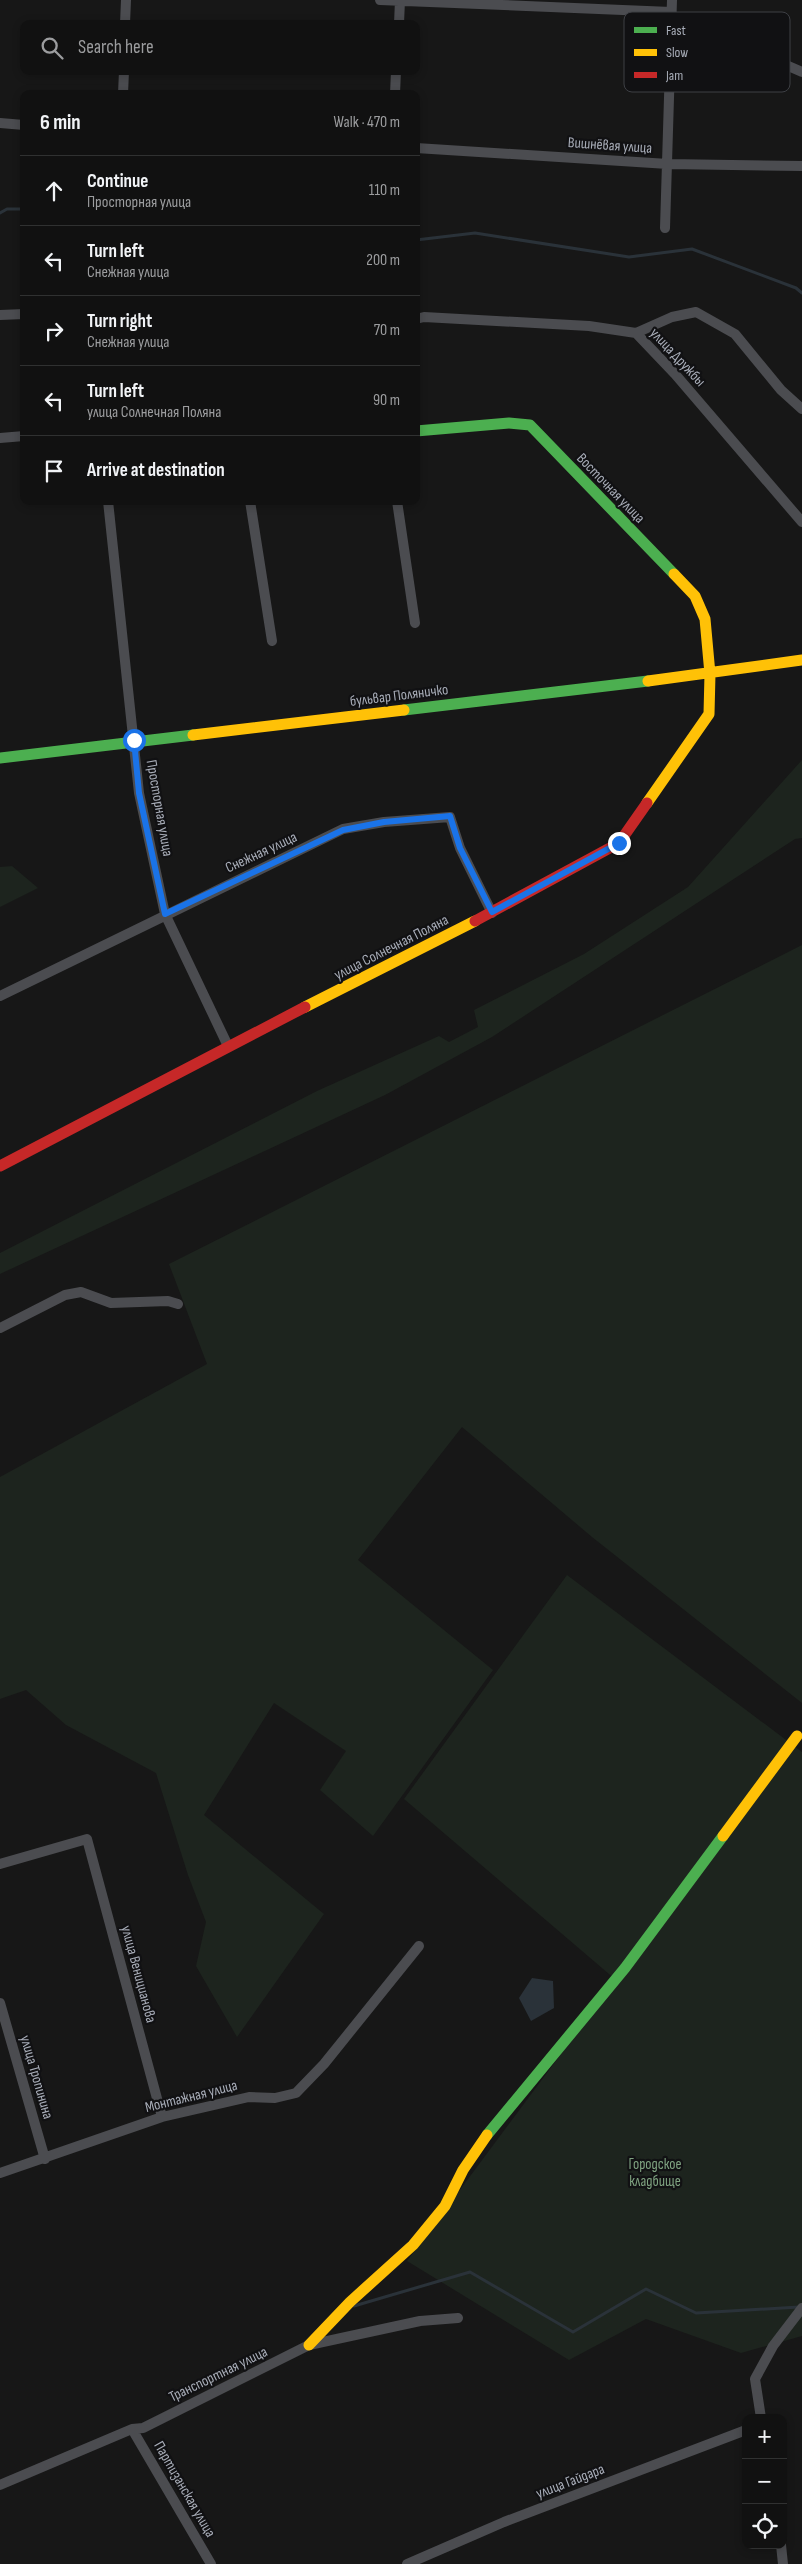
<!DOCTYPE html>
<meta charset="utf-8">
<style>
:root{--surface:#111;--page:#1e1f1f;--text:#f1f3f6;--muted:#9c9d9f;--line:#303131}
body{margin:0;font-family:"Sofia Sans Condensed",sans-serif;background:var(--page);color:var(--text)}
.controls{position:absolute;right:15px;bottom:15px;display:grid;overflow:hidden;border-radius:10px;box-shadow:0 2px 8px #0003}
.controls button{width:45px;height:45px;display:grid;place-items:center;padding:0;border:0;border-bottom:1px solid var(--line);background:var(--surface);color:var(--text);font:25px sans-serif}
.stop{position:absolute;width:15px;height:15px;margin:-11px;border:4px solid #1a73e8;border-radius:50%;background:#fff}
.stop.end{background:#1a73e8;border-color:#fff;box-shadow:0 1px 5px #0008}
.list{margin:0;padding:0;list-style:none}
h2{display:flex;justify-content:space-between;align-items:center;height:65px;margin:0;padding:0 20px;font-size:21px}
h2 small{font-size:16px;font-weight:400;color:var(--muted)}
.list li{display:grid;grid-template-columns:32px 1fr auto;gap:15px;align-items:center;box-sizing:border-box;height:70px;padding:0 20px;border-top:1px solid var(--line)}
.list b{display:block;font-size:19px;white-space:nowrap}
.list p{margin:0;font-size:16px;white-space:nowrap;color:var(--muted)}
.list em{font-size:16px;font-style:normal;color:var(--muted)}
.icon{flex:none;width:28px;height:28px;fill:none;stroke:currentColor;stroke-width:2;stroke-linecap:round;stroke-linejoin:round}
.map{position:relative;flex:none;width:802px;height:2564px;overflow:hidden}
.search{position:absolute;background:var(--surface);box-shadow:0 2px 8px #0003;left:20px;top:20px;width:400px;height:55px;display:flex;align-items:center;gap:12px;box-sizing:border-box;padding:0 18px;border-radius:10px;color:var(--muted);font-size:19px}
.panel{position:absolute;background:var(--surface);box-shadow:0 2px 8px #0003;left:20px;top:90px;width:400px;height:415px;border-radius:10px}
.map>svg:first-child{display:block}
.green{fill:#1d241e}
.water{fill:#2a3239}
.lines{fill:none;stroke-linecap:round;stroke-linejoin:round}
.stream{stroke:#2a3239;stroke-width:3}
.street{stroke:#4b4c50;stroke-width:10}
.fast{stroke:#4caf50;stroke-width:11}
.slow{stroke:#ffc107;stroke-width:11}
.jam{stroke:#c62828;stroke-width:11}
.route{stroke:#1a73e8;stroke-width:6}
.labels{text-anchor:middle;stroke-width:4.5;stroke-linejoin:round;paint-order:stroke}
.street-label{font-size:15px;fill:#a8adb8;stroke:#111113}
.park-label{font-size:15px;fill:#7fa381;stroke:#111113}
.key{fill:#111113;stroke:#3e4045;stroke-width:1}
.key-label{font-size:14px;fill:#a8adb8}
</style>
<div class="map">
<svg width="802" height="2564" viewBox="0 0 802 2564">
<rect width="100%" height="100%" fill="#171717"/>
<path class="green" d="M802,760V838L795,839L492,1037L385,1095L0,1274V1253L317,1091L439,1036L449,1042L478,1027L474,1010L584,954L688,887Z
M12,866L38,888L0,907V867Z
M802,945V1703L592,1537L462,1427L358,1560L493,1670L373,1836L320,1790L346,1751L274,1703L204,1815L324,1914L237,2037L196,1966L206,1922L188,1875L156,1773L66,1725L26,1690L0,1699V1477L207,1364L169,1264Z
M567,1575L802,1752V2336L741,2353L646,2319L569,2360L407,2261L616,1980L404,1799Z"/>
<path class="water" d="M532,1978L553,1981L554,2008L531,2021L519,1998Z"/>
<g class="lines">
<path class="stream" d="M0,213L7,209H24
M416,240L475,233L629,257L692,249L796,288L802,293
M354,2306L470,2272L573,2332L646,2289L696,2313L799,2307"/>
<path class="street" d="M380,0L671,12
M125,24L126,0
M399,24L400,0
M670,28L719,36L802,72
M123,94L124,71
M395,94L396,71
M0,123L24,125
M416,148L668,164L802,166
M665,228L672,0
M0,315L24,314
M416,319L424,317L589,326L636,333L675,374L802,522
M636,333L672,317L696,312L735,334L781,390L802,409
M0,438L24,436
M108,501L139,793L165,914L228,1046
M250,501L272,641
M397,501L415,623
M0,996L343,829L384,822L450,817L460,848L492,913
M0,1328L65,1295L81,1292L111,1303L168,1301L178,1304
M0,1864L87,1839L162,2117
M0,2003L45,2159
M0,2173L162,2117L249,2097L275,2098L296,2093L324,2064L419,1946
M761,2418L755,2379L773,2346L802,2308
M132,2429L211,2564
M0,2485L132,2429L143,2428L309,2345L420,2321L458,2318
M781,2545L783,2564
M407,2564L504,2522L746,2430"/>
<path class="fast" d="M416,431L509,423L530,425L674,574
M404,710L648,681
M0,758L193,735
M487,2135L625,1968L723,1836"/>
<path class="slow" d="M648,681L802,660
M193,735L404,710
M647,803L709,714L710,674L705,619L695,596L674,574
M305,1007L475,921
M723,1836L797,1736
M309,2345L350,2302L413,2245L445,2206L463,2170L487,2135"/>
<path class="jam" d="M475,921L619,843L647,803
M0,1166L305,1007"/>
</g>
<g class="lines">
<path class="route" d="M134,740L139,793L165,914L343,830L384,822L450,816L460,848L492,912L619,843"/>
</g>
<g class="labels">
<g class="street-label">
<text transform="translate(610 145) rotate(4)" y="5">Вишнёвая улица</text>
<text transform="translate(678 357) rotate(47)" y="5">улица Дружбы</text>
<text transform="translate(611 488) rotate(46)" y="5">Восточная улица</text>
<text transform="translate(399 695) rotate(-7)" y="5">бульвар Поляничко</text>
<text transform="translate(160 808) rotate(80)" y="5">Просторная улица</text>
<text transform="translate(261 852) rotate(-25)" y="5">Снежная улица</text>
<text transform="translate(391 947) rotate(-27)" y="5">улица Солнечная Поляна</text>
<text transform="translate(139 1974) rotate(75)" y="5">улица Веницианова</text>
<text transform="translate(37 2077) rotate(74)" y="5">улица Тропинина</text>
<text transform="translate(191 2096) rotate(-14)" y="5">Монтажная улица</text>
<text transform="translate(218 2374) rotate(-26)" y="5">Транспортная улица</text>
<text transform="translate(570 2481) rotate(-21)" y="5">улица Гайдара</text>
<text transform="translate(185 2489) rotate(60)" y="5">Партизанская улица</text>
</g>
<g class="park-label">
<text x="655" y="2169">Городское<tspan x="655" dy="17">кладбище</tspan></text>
</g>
</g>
<rect x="624" y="12" width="166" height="80" rx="8" class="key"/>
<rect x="634" y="27" width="23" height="6" fill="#4caf50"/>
<rect x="634" y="49" width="23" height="7" fill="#ffc107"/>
<rect x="634" y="72" width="23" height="6" fill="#c62828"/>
<g class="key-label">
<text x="666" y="35">Fast</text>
<text x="666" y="57">Slow</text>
<text x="666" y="80">Jam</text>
</g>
</svg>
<div class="controls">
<button>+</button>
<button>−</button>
<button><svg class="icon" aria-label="locate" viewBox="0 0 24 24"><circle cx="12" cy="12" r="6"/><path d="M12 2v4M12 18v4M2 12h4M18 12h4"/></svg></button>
</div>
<div class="stop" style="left:134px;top:740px"></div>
<div class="stop end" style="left:619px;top:843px"></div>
<div class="search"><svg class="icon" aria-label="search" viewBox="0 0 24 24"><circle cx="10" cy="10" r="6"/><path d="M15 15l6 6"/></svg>Search here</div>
<section class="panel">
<h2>6 min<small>Walk · 470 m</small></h2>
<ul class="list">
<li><svg class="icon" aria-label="ahead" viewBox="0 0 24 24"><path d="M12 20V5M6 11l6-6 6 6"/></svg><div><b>Continue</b><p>Просторная улица</p></div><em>110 m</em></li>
<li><svg class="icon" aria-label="left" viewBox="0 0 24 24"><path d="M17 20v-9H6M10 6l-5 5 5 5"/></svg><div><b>Turn left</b><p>Снежная улица</p></div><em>200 m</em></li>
<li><svg class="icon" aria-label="right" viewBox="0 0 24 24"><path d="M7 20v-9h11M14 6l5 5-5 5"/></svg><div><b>Turn right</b><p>Снежная улица</p></div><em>70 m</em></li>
<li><svg class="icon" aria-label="left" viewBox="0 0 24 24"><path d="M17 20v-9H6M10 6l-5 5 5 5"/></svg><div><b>Turn left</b><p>улица Солнечная Поляна</p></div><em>90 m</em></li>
<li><svg class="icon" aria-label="arrive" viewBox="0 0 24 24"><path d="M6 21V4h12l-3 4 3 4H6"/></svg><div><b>Arrive at destination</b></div></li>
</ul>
</section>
</div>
